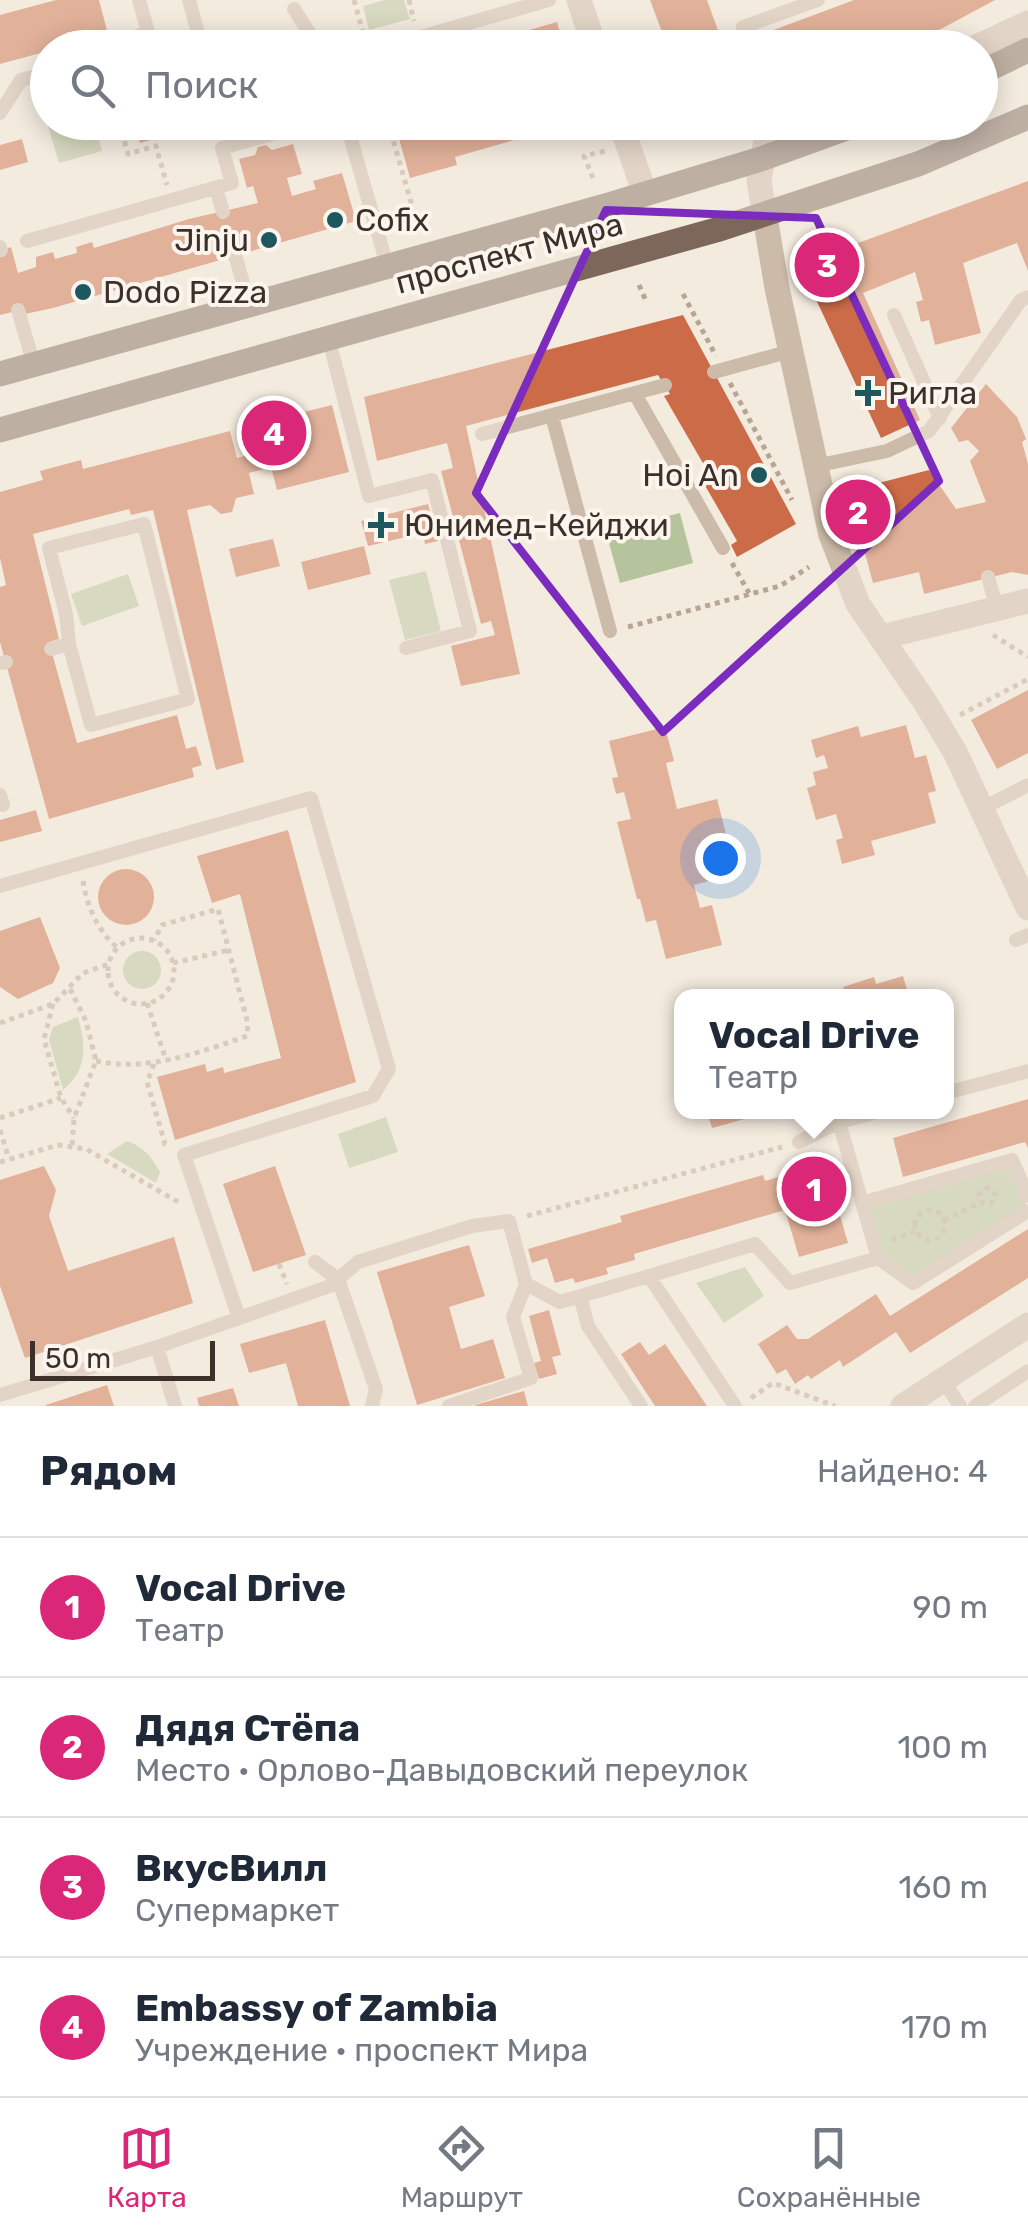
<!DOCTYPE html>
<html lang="ru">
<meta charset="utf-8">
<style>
:root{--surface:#fff;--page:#f2f2f3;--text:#1f2937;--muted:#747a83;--line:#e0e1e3;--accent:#db2777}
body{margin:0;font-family:Rubik,sans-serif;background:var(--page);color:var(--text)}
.scale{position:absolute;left:30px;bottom:25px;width:185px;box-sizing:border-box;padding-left:10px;border:5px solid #3b302a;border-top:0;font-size:28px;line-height:35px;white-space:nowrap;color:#3b302a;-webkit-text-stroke:8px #fbf5ed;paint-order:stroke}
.you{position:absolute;left:720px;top:858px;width:35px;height:35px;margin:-25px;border:8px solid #fff;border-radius:50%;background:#1a73e8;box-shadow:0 0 0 15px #1a73e833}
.badge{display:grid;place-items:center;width:65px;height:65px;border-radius:50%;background:var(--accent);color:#fff;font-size:32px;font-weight:700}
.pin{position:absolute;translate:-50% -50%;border:5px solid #fff;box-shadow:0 2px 10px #0006}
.popup{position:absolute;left:674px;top:989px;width:280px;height:130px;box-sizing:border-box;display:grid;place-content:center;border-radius:20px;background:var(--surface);filter:drop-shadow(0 2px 8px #0005);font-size:32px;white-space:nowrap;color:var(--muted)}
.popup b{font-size:38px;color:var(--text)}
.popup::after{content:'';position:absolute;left:50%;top:100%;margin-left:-20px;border:20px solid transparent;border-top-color:var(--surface)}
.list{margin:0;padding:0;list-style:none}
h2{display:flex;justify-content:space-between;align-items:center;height:130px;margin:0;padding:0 40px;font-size:42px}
h2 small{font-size:32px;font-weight:400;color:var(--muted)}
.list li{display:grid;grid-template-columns:65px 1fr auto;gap:30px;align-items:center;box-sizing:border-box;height:140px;padding:0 40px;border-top:2px solid var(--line)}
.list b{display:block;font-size:38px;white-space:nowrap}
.list p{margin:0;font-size:32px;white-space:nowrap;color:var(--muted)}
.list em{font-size:32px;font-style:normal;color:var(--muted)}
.icon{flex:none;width:55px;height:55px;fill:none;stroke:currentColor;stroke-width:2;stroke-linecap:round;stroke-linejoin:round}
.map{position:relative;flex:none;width:1028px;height:1406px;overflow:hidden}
.search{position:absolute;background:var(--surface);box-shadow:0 5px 25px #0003;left:30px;right:30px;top:30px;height:110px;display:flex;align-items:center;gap:25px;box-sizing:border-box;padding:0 35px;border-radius:55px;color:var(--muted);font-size:38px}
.sheet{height:690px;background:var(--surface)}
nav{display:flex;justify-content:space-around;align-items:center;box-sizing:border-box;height:140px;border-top:2px solid var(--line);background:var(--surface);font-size:28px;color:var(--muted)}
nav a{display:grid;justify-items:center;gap:5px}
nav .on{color:var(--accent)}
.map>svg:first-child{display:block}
.green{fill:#b6c49e}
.building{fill:#cb6b47}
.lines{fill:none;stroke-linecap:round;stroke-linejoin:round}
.path{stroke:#b9a594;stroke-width:5;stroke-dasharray:5 5;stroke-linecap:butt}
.service{stroke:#cdbbaa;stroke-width:14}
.minor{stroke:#cdbbaa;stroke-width:25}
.tertiary{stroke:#cdbbaa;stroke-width:25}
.primary{stroke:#7d675b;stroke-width:25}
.marked{fill:none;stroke:#7b2cbf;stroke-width:8;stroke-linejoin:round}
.poi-dot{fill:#1d585f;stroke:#fbf5ed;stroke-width:4}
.labels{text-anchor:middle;stroke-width:8;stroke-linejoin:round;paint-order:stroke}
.poi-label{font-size:32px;fill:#3b302a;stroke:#fbf5ed;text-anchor:start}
.street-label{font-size:32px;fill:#3b302a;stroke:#fbf5ed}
</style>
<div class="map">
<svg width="1028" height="1406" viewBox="0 0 1028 1406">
<rect width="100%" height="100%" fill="#f4ebdf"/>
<path class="green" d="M385,0H404L410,19L369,30L363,6Z
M47,115L48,122L94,123L102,151L59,163L45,116Z
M680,513L693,563L620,583L606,532Z
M426,571L441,631L405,640L389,580Z
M128,574L139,606L82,626L71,594Z
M123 970a19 19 0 1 1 38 0a19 19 0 1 1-38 0Z
M78,1017C86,1045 88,1070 63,1090L49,1040L53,1027Z
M386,1117L398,1152L349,1168L338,1134Z
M127,1141C144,1147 151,1156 160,1172L156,1183L107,1154Z
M1009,1165L1027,1207L914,1277L883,1255L869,1207Z
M745,1267L764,1296L724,1323L696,1283Z"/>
<path class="building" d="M56,0H99L108,34L68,45V48H48V51L0,64V15Z
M650,0H707L719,33L709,37L713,48H668Z
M854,0H995L941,29L891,48H752L775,39L771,31Z
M557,22L564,48H499L517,41L515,34Z
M134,122H158L162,137L140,143Z
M207,122H244V124L209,133Z
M402,122H586L588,128L544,140L542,132L455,157L457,165L410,178L398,135L405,133Z
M22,139L28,162L0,170V145Z
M293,144L302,174L287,178L292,196L316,189L313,181L342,173L356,221L53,308L25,314L24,309L0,315V251L11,247L18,273L36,267V257L53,252L55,259L77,253L76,247L92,242L94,248L189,219L258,203L253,186L247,188L239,159L255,155L258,147L266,145L272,150Z
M1028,181V271L1017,243L963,263L981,333L935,345L929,320L921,322L916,302L923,300L915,272L863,293L920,420L881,438L804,274L817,258Z
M683,315L796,524L737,557L731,545L737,541L703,482L711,477L664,396L670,394L658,375L466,426L520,674L461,686L451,646L495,635L491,621L481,624L441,471L453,468L447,443L377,461L364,397Z
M986,384L1017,417L1026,439L1022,442L1028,464V575L1012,572L924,594L919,572L873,583L862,542L880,538L867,486L929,470L956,509L986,502L970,461L979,451L968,440L959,442L951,428Z
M332,405L349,472L277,490L271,467L249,473L254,494L236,498L232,512L221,514L210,505L187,510L244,762L216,770L153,510L131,515L129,509L33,534L59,639L49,642L77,743L177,715L186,749L196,746L202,765L192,768L194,777L49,819L0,642V587L6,585L0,558V492L43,480L40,471L81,460L83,469L230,431L237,458L267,450L260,423Z
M428,504L438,541L425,544L423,533L368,546L361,521Z
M273,539L280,566L236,577L229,549Z
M364,546L371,574L308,590L301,562Z
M1028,690V753L997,769L971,720Z
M906,725L915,758L926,755L936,791L928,793L936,823L871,841L875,855L842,864L836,840L843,838L836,814L816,820L807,788L816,785L813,772L828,768L824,755L816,758L811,740L858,726L861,737Z
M665,727L674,761L666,763L677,809L717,799L731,853L703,860L709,881L694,885L700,908L712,905L722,945L666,959L656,920L646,922L640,899H637L617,822L631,819L624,792L616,794L612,778L618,777L609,741Z
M36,810L42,831L0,842V820Z
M288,830L356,1082L175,1140L157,1077L205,1064L207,1072L223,1067L224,1073L281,1058L240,894L212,903L197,856Z
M98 897a28 28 0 1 1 56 0a28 28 0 1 1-56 0Z
M40,917L60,968L53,983L18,999L0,987V931Z
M903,976L909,996H846L843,987L874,977L876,984Z
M1028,1099V1148L1025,1142L903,1177L893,1138Z
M707,1112H767V1113L712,1128Z
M44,1166L56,1190L49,1216L68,1271L174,1237L193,1303L25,1358L0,1286V1180Z
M275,1166L306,1255L253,1272L223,1184Z
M801,1170L803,1178L818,1174L823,1191L832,1188L848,1243L799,1257L785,1210L634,1254L635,1260L606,1268L608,1274L575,1283L573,1278L555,1283L547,1258L532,1263L528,1249L622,1222L620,1216L763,1175L765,1181Z
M1028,1229V1278L910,1353L896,1332L843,1367L840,1360L811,1379L808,1375L795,1384L786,1369L777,1374L758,1344L787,1325L797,1339H808L876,1294L890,1316Z
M469,1245L485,1296L449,1307L461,1349L493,1339L505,1378L417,1405L377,1272Z
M549,1310L561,1355L552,1357L557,1374L539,1379L534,1363L541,1361L529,1316Z
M325,1320L350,1406H298L286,1363L249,1373L240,1344Z
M640,1342L649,1355L665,1344L707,1406H655L621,1354Z
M107,1385L114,1406H46V1405Z
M233,1388L239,1406H199L197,1398Z
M524,1391L528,1406H475V1405Z"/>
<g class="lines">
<path class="path" d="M354,0L365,40
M409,0L414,21
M119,122L128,154L156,146L167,185
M201,122L208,137
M388,122L412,206
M593,178L584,156L605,151
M639,285L647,303
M683,294L716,356
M730,383L792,500
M732,563L749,593
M628,627L780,586L809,567
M993,635L1028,657
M960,715L1028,679
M83,881C87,906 98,932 118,948
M108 971a33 33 0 1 1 66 0a33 33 0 1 1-66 0Z
M173,963L229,950
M70,989L86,1021L96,1061L74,1118L72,1147
M147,1003L166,1060
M53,1004L44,1039L61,1098L74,1118
M0,1023L53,1004L83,973L109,964
M96,1061C147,1072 198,1053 247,1036L248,1024L218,909L162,925L154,940
M154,1064L147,1082L165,1144L169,1146
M0,1118L61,1098
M0,1130L9,1159
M0,1162L58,1145L86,1149L180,1203
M979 1196a8 8 0 1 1 16 0a8 8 0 1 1-16 0Z
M915 1225a15 15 0 1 1 30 0a15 15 0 1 1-30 0Z
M527,1216L782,1147
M944,1220L983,1202
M892,1240L916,1231
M279,1264L287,1284
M751,1398L773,1383L835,1406"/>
<path class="service" d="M189,0L202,48
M294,9L319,48
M105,48L148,32L139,0
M382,48L549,0
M743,48V27L818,0
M0,113L21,80L48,73
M346,122L387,265
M216,188L223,212
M27,241L232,183L222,148L314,122
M0,247L1,250
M235,255L249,304
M18,310L34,365
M894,315L940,418
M328,336L369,496L432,480L470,631L406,648
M714,372L791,351
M635,394L723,548
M552,416L610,631
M482,434L665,385
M815,466L887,451L929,431L1021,300L1028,297
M831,535L865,529
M988,577L997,609
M51,649L69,644L91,725L188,699L144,524L49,548L66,614L69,644
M0,663L6,662
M0,795L3,805
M983,808L1028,785
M0,886L311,798L389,1069L373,1096L184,1155L239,1318
M1016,940L1028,935
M946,1093L1028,1071
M799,1142L839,1122L877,1112
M862,1203L1012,1160L1028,1196
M878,1258L913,1283L1028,1211
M315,1262L338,1279L376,1389L372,1406
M580,1296L588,1326L641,1406
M157,1347L175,1406
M943,1380L960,1406
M0,1395L157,1347L330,1286L358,1262L472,1226L509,1221L526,1284L560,1302L649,1276
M449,1406L531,1378L513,1317L526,1284
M735,1406L649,1276L755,1244L790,1283L878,1258L839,1122
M975,1406L1028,1371"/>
<path class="minor" d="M882,637L1028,601
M903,1406L1028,1325"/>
<path class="tertiary" d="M579,0L595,48
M974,48L1028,23
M620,122L645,194
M779,122L766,140L759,181L777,288L831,535L858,604L925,702L955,752L1028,908"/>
<path class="primary" d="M980,73L1028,50
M0,374L605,206L761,159L863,122
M0,430L716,230L918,164L1028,117"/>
</g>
<path d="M0 0H1028V1406H0ZM606,210L816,218L939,481L663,732L476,493Z" fill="#f4ebdf" fill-opacity=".55" fill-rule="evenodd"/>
<path class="marked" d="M606,210L816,218L939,481L663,732L476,493Z"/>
<g class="poi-dot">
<circle cx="335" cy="220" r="10"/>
<circle cx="269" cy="240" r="10"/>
<circle cx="83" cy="292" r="10"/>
<path d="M863 378h10v10h10v10h-10v10h-10v-10h-10v-10h10z"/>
<circle cx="759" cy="475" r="10"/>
<path d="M376 510h10v10h10v10h-10v10h-10v-10h-10v-10h10z"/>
</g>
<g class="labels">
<g class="poi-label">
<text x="355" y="231">Cofix</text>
<text x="249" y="251" text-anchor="end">Jinju</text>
<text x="103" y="303">Dodo Pizza</text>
<text x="888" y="404">Ригла</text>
<text x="739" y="486" text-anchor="end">Hoi An</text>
<text x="404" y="536">Юнимед-Кейджи</text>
</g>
<g class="street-label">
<text transform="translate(509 253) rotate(-15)" y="11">проспект Мира</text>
</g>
</g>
</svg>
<div class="scale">50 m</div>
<div class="you"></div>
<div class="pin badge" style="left:814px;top:1189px">1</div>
<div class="popup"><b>Vocal Drive</b>Театр</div>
<div class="pin badge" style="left:858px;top:512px">2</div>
<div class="pin badge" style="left:827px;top:265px">3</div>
<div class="pin badge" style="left:274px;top:433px">4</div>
<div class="search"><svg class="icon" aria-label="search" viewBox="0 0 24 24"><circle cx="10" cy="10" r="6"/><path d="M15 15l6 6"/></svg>Поиск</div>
</div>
<section class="sheet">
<h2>Рядом<small>Найдено: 4</small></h2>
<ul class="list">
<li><span class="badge">1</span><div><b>Vocal Drive</b><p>Театр</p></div><em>90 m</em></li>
<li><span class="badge">2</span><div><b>Дядя Стёпа</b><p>Место · Орлово-Давыдовский переулок</p></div><em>100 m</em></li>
<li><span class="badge">3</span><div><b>ВкусВилл</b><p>Супермаркет</p></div><em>160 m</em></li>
<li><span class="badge">4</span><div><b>Embassy of Zambia</b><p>Учреждение · проспект Мира</p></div><em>170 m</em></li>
</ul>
</section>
<nav>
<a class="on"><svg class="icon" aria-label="map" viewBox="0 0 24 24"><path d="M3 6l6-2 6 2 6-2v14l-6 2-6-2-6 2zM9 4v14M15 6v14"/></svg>Карта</a>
<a><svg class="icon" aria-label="directions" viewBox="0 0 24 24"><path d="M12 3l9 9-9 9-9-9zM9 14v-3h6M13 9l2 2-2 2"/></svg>Маршрут</a>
<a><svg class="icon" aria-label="saved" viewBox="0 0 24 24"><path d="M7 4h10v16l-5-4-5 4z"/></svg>Сохранённые</a>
</nav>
